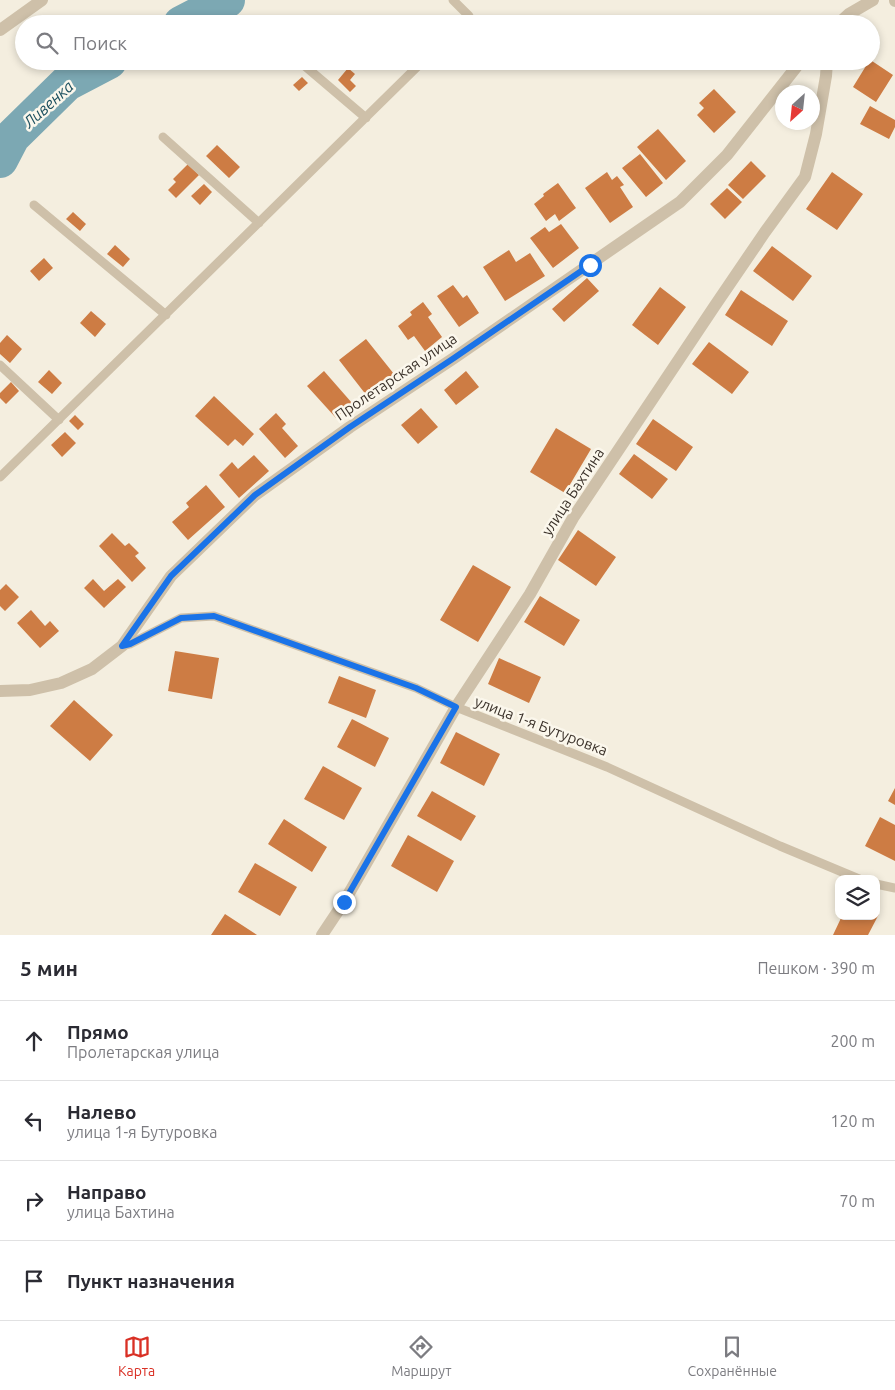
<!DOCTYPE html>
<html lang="ru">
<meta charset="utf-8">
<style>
:root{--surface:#fff;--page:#f2f2f3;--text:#2b2b33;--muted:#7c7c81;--line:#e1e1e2;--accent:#d93025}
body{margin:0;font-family:Ubuntu,sans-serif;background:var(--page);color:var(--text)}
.controls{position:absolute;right:15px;bottom:15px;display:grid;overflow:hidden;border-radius:10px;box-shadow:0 2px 8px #0003}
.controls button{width:45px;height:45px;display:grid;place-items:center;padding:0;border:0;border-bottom:1px solid var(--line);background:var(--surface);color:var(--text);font:25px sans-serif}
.compass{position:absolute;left:775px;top:85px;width:45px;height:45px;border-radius:50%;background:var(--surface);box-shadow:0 2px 8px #0003;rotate:207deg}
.stop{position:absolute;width:15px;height:15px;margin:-11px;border:4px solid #1a73e8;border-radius:50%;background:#fff}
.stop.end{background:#1a73e8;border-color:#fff;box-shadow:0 1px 5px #0008}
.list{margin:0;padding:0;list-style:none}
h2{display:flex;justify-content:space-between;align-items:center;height:65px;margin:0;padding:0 20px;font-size:21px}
h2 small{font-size:16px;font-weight:400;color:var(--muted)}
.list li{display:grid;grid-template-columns:32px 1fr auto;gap:15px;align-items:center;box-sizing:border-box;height:80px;padding:0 20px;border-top:1px solid var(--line)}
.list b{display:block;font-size:19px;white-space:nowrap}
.list p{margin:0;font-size:16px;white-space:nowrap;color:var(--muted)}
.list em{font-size:16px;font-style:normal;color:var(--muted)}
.icon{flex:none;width:28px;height:28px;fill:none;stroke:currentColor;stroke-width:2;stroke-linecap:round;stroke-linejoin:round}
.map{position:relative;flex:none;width:895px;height:935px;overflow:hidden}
.search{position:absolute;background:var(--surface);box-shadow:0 2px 8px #0003;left:15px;right:15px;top:15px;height:55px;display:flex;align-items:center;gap:12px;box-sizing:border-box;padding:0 18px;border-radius:28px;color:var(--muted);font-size:19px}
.sheet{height:385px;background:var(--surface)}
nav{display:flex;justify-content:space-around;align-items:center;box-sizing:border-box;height:70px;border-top:1px solid var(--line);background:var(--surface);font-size:14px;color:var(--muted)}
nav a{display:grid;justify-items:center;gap:2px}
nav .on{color:var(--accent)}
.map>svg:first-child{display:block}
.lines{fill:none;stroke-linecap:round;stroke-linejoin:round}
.river{stroke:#7ca8b3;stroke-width:36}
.building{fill:#cd7c44}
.service{stroke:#cec0a9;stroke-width:9}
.minor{stroke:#cec0a9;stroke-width:12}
.route{stroke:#1a73e8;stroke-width:6}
.labels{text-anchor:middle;stroke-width:5;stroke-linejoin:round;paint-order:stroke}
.street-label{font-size:15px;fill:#3b322a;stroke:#fbf7ec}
.water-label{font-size:16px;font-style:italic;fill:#1c505f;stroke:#fbf7ec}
</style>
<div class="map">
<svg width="895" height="935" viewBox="0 0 895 935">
<rect width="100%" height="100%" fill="#f4eedf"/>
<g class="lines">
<path class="river" d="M181,24L227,0
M0,160L12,137L67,83L109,61"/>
</g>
<path class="building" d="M869,61H872L893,75L876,102L853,87Z
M348,68L355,74L350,80L356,86L350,92L338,80Z
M302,77L308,83L299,91L293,85Z
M714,89L736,112L714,133L697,115L704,108L699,103Z
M870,106L895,120V127L889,139L860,124Z
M658,129L686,161L666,180L637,147Z
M217,145L240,167L229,178L206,156Z
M640,154L663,183L646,197L622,168Z
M751,161L766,176L743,199L728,185Z
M188,164L199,175L176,198L168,190L176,182L173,179Z
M607,172L612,180L617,176L624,185L620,187L633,207L610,223L585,188Z
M832,172L863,194L837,230L806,209Z
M558,183L576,208L559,221L555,214L546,221L534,204L544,196L543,194Z
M204,184L212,192L200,205L191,196Z
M727,188L742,202L725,219L710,204Z
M73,212L86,224L80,231L66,219Z
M561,224L579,248L553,268L530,238L545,227L549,232Z
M115,245L130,259L123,267L107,254Z
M772,246L812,276L793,301L753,271Z
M509,250L516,262L530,253L545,276L505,301L483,267Z
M44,258L53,268L39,281L30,271Z
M587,278L599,291L564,322L552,309Z
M453,285L463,298L467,295L479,313L459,327L437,296Z
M660,287L686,307L658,345L632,325Z
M741,290L788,321L772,346L725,315Z
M423,302L432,314L428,317L442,337L425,351L414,336L408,340L398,326L412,315L410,312Z
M91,311L106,324L95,337L80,323Z
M7,335L22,349L10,363L0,354V343Z
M366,339L394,374L367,396L339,360Z
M709,342L749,372L732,394L692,364Z
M49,370L62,383L52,394L38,382Z
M324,371L352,403L336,418L307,386Z
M466,371L479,387L456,405L444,390Z
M11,382L19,391L6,404L0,398V393Z
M214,396L254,434L243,446L235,439L228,446L195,416Z
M421,408L438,427L418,444L401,425Z
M276,413L286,424L282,428L298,446L285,458L259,429Z
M75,415L84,424L78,430L69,421Z
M653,419L693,447L676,471L636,444Z
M556,428L591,449L565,493L530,472Z
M65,432L76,443L62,457L51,445Z
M634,454L668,479L652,499L619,474Z
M254,455L269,471L239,498L219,475L232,462L238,469Z
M206,485L225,507L188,540L172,522L189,507L186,503Z
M578,530L616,557L596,586L558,560Z
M112,533L125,546L129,543L139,553L135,556L146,568L132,582L99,546Z
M473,565L511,587L478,642L440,620Z
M93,579L104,591L118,579L126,587L104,608L84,588Z
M6,584L19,597L5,611L0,606V590Z
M540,596L580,620L564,646L524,622Z
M31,610L45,626L50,621L59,631L40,648L17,623Z
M175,651L219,658L212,699L168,691Z
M499,658L541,677L529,703L488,684Z
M339,676L376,690L366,718L328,703Z
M74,700L113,735L90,761L50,726Z
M352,719L389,738L375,767L337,747Z
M456,732L500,754L484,786L440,763Z
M323,766L362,788L344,820L304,799Z
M895,788V805L888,801Z
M432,791L476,816L461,841L417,816Z
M880,817L895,825V861L865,846Z
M284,819L327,847L312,872L268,844Z
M408,835L454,861L437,892L391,866Z
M255,863L297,887L280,916L238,892Z
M876,913L879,914L868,935H833L842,916H876Z
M225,914L257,935H211Z"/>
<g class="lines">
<path class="service" d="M453,0L469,16L461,24
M299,61L366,118
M163,137L259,223
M34,205L166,315
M0,365L59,420
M0,477L423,61
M122,646L130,644L181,618L214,616L416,688L456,707L607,767L780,846L859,879
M876,884L895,888"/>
<path class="minor" d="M895,0V1
M838,24L849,14L873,0
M0,30L42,0
M0,691L30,690L61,683L92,669L122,646L171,576L255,495L350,427L454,358L680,202L727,155L801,61
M322,935L344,902L456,707L530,594L573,518L714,307L765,232L805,177L816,134L826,76L827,61"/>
</g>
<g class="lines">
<path class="route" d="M344,902L456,707L416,688L214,616L181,618L130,644L122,646L171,576L255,495L350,427L454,358L590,265"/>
</g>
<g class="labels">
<g class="street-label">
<text transform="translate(396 377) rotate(-34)" y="5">Пролетарская улица</text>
<text transform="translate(573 492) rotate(-57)" y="5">улица Бахтина</text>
<text transform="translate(541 726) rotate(21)" y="5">улица 1-я Бутуровка</text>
</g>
<g class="water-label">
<text transform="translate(48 104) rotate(-42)" y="6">Ливенка</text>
</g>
</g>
</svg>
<div class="controls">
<button><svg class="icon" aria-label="layers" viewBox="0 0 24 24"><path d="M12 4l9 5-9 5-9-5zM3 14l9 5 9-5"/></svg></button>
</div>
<svg class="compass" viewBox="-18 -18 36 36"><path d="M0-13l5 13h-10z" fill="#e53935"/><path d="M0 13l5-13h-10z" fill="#7c7c81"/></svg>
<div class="stop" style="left:590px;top:265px"></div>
<div class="stop end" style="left:344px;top:902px"></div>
<div class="search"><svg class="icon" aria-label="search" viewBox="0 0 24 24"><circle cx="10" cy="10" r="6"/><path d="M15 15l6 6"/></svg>Поиск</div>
</div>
<section class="sheet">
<h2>5 мин<small>Пешком · 390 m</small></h2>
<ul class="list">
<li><svg class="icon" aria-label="ahead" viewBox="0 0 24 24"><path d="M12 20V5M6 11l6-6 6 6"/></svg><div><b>Прямо</b><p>Пролетарская улица</p></div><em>200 m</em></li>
<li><svg class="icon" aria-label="left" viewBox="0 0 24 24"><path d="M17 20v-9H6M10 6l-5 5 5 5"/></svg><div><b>Налево</b><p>улица 1-я Бутуровка</p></div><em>120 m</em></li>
<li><svg class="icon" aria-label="right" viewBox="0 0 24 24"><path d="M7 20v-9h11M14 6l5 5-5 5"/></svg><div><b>Направо</b><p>улица Бахтина</p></div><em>70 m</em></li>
<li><svg class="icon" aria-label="arrive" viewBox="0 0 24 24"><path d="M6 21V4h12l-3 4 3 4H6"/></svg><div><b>Пункт назначения</b></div></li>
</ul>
</section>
<nav>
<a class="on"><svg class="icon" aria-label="map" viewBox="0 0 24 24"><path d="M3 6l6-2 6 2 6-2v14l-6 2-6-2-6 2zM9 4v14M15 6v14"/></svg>Карта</a>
<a><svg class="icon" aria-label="directions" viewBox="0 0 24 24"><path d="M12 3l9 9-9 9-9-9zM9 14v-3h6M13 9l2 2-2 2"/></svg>Маршрут</a>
<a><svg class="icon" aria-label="saved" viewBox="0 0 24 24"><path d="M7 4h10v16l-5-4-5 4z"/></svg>Сохранённые</a>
</nav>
